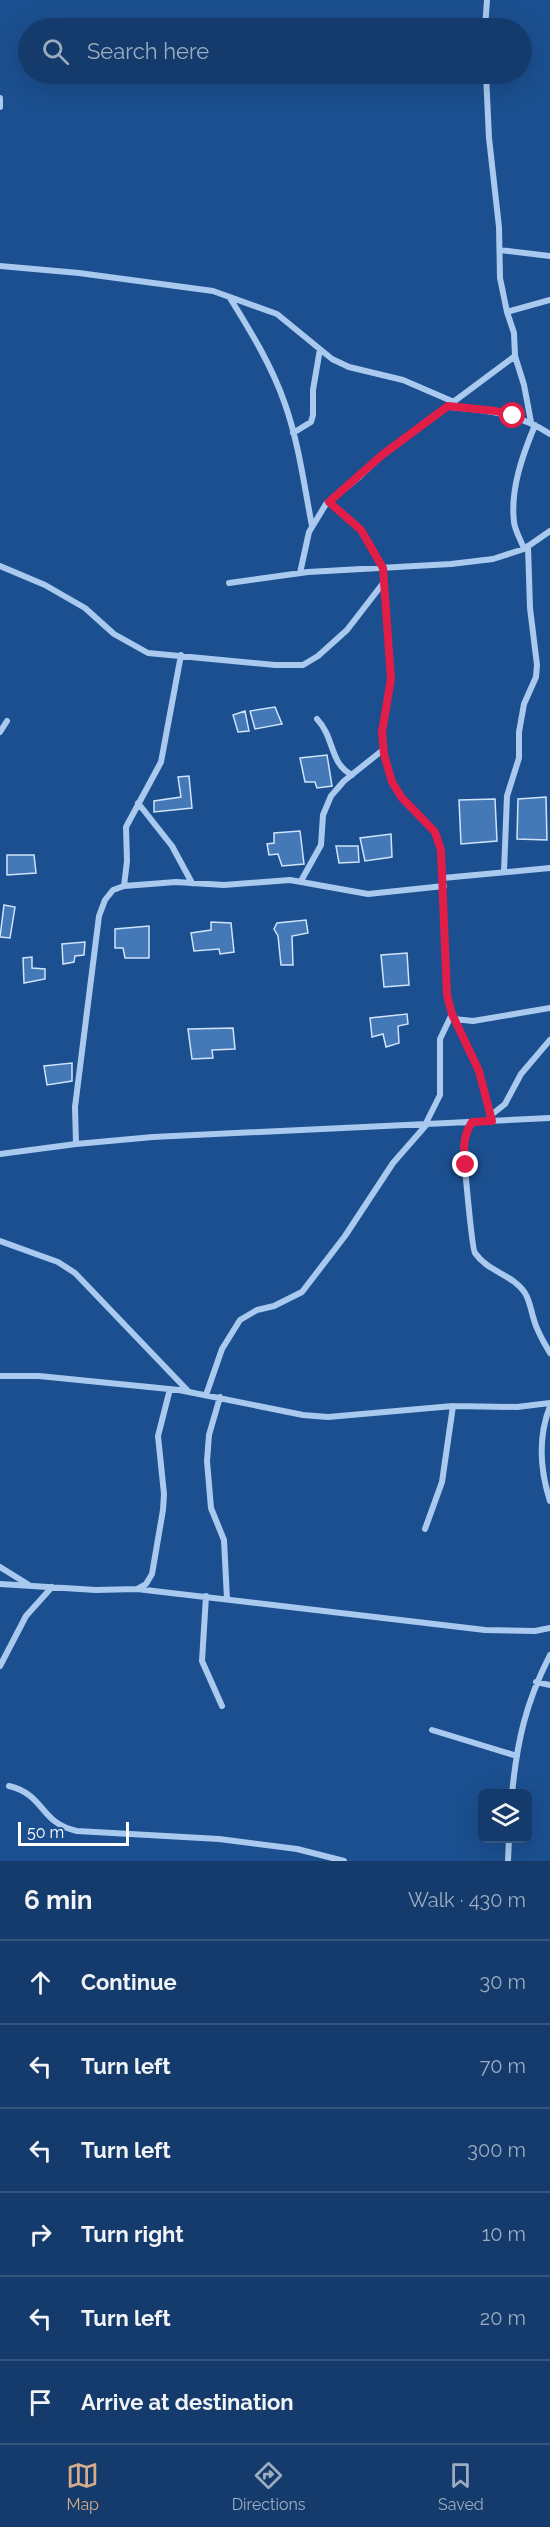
<!DOCTYPE html>
<meta charset="utf-8">
<style>
:root{--surface:#143b6b;--page:#214673;--text:#f1f3f6;--muted:#9dadc1;--line:#33557e;--accent:#d6ab8b}
body{margin:0;font-family:Raleway,sans-serif;background:var(--page);color:var(--text)}
.controls{position:absolute;right:18px;bottom:18px;display:grid;overflow:hidden;border-radius:9px;box-shadow:0 6px 24px #0002}
.controls button{width:54px;height:54px;display:grid;place-items:center;padding:0;border:0;border-bottom:2px solid var(--line);background:var(--surface);color:var(--text);font:30px sans-serif}
.scale{position:absolute;left:18px;bottom:15px;width:111px;box-sizing:border-box;padding-left:6px;border:3px solid #fff;border-top:0;font-size:16px;line-height:21px;white-space:nowrap;color:#fff;-webkit-text-stroke:4px #1b4f8f;paint-order:stroke}
.stop{position:absolute;width:18px;height:18px;margin:-14px;border:4px solid #e11d48;border-radius:50%;background:#fff}
.stop.end{background:#e11d48;border-color:#fff;box-shadow:0 2px 6px #0008}
.list{margin:0;padding:0;list-style:none}
h2{display:flex;justify-content:space-between;align-items:center;height:78px;margin:0;padding:0 24px;font-size:26px}
h2 small{font-size:20px;font-weight:400;color:var(--muted)}
.list li{display:grid;grid-template-columns:39px 1fr auto;gap:18px;align-items:center;box-sizing:border-box;height:84px;padding:0 24px;border-top:2px solid var(--line)}
.list b{display:block;font-size:22px;white-space:nowrap}
.list em{font-size:20px;font-style:normal;color:var(--muted)}
.icon{flex:none;width:33px;height:33px;fill:none;stroke:currentColor;stroke-width:2;stroke-linecap:round;stroke-linejoin:round}
.map{position:relative;flex:none;width:550px;height:1861px;overflow:hidden}
.search{position:absolute;background:var(--surface);box-shadow:0 6px 24px #0002;left:18px;right:18px;top:18px;height:66px;display:flex;align-items:center;gap:15px;box-sizing:border-box;padding:0 21px;border-radius:33px;color:var(--muted);font-size:22px}
.sheet{height:582px;background:var(--surface)}
nav{display:flex;justify-content:space-around;align-items:center;box-sizing:border-box;height:84px;border-top:2px solid var(--line);background:var(--surface);font-size:16px;color:var(--muted)}
nav a{display:grid;justify-items:center;gap:3px}
nav .on{color:var(--accent)}
.map>svg:first-child{display:block}
.building{fill:#4478b7;stroke:#cfe3fa;stroke-width:1.5}
.lines{fill:none;stroke-linecap:round;stroke-linejoin:round}
.minor{stroke:#a9c9ee;stroke-width:6}
.route{stroke:#e11d48;stroke-width:8}
</style>
<div class="map">
<svg width="550" height="1861" viewBox="0 0 550 1861">
<rect width="100%" height="100%" fill="#1b4f8f"/>
<path class="building" d="M275,707L282,724L255,729L250,711Z
M245,711L249,731L238,732L233,715Z
M327,755L332,786L317,788L315,782H305L300,758Z
M189,776L192,808L154,812V801L181,797L178,777Z
M546,797L547,840L517,839L518,799Z
M495,799L497,841L461,844L459,800Z
M300,831L304,864L282,866L278,854L269,855L267,844L274,843V833Z
M391,834L392,857L365,861L360,838Z
M336,846H358L359,862L339,863Z
M7,855H34L36,873L7,875Z
M4,905L15,907L10,938L0,937Z
M306,920L308,933L292,936L293,965H281L278,936L274,929L277,923Z
M211,922L231,923L234,952L220,954L219,949L194,951L191,933L211,930Z
M149,926V958H125L123,948H115V929Z
M85,942L84,955L75,956L74,962L63,964L62,944Z
M407,953L409,985L384,987L381,955Z
M32,957V968L45,969V979L24,983L23,958Z
M407,1014L408,1024L398,1026L399,1043L386,1047L383,1034L372,1037L370,1018Z
M233,1028L235,1049L212,1050L213,1058L192,1059L188,1029Z
M72,1063V1081L47,1085L44,1066Z"/>
<g class="lines">
<path class="minor" d="M485,28L487,0
M486,74L489,138L499,227L500,278L507,312
M0,98V107
M500,250L550,256
M0,266L79,273L213,291L277,314L332,359L349,367L403,380L454,402
M230,298C251,332 272,366 285,404C299,444 304,485 312,526
M515,356L524,385L531,422
M449,407C486,410 518,413 550,434
M293,433L311,422L313,415V390L320,349
M329,502L361,530L383,568L391,679L382,732L384,754L392,782L402,798L435,832L441,850L447,995L452,1014L479,1070L492,1121
M524,549C521,540 515,531 514,522C510,489 523,454 535,425
M0,566L45,585L85,608L114,634L148,653L275,665H303L318,656L347,630L384,582
M300,573L309,532L326,504L358,478L382,455L515,356L514,333L507,312L550,300
M229,583L308,572L451,564L493,559L524,549L550,531
M317,719C335,738 329,763 352,775
M0,732L7,721
M138,803L172,846L192,883
M504,871L507,796L519,758V732L524,704L536,677L537,665L530,608L528,546
M443,878L550,868
M301,881L321,845L323,815L331,796L344,781L384,749
M124,886L127,861L126,827L161,762L181,655
M454,1019L473,1021L550,1008
M490,1116L505,1104L521,1074L550,1040
M472,1122C467,1129 465,1135 464,1143C463,1153 472,1249 475,1253C488,1272 514,1275 525,1293C530,1301 531,1311 534,1320C537,1331 544,1343 550,1353
M426,1123L440,1095V1039L452,1014
M76,1144L75,1107L99,916L105,900L113,890L124,886L176,882L224,885L290,880L368,894L444,886
M0,1154L76,1144L153,1137L550,1118
M0,1241L58,1262L75,1273L189,1392
M0,1376H39L179,1390L303,1415L328,1417L453,1406L517,1407L550,1403
M206,1395L222,1349L240,1320L257,1310L274,1306L302,1292L345,1236L393,1163L428,1123
M220,1397L209,1435L207,1461L211,1508L224,1540L227,1599
M550,1406C538,1437 540,1470 550,1501
M425,1529L442,1482L453,1406
M0,1567L29,1585
M0,1584L96,1590L137,1589L146,1584L152,1574L163,1510L164,1494L158,1436L170,1389
M137,1589L485,1630L535,1631L550,1628
M206,1596L202,1661L222,1706
M0,1666L26,1616L52,1587
M536,1682L550,1685
M432,1730L517,1756
M9,1786C46,1795 39,1823 77,1831L219,1839L297,1849L344,1861
M512,1794C517,1741 526,1702 550,1655
M508,1861L509,1838"/>
</g>
<g class="lines">
<path class="route" d="M466,1165C463,1149 463,1136 472,1122L492,1121L479,1071L452,1014L447,995L441,850L435,832L402,798L392,782L384,754L382,732L391,679L383,568L361,530L329,502L382,455L448,406L496,411L513,416"/>
</g>
</svg>
<div class="controls">
<button><svg class="icon" aria-label="layers" viewBox="0 0 24 24"><path d="M12 4l9 5-9 5-9-5zM3 14l9 5 9-5"/></svg></button>
</div>
<div class="scale">50 m</div>
<div class="stop" style="left:513px;top:416px"></div>
<div class="stop end" style="left:466px;top:1165px"></div>
<div class="search"><svg class="icon" aria-label="search" viewBox="0 0 24 24"><circle cx="10" cy="10" r="6"/><path d="M15 15l6 6"/></svg>Search here</div>
</div>
<section class="sheet">
<h2>6 min<small>Walk · 430 m</small></h2>
<ul class="list">
<li><svg class="icon" aria-label="ahead" viewBox="0 0 24 24"><path d="M12 20V5M6 11l6-6 6 6"/></svg><div><b>Continue</b></div><em>30 m</em></li>
<li><svg class="icon" aria-label="left" viewBox="0 0 24 24"><path d="M17 20v-9H6M10 6l-5 5 5 5"/></svg><div><b>Turn left</b></div><em>70 m</em></li>
<li><svg class="icon" aria-label="left" viewBox="0 0 24 24"><path d="M17 20v-9H6M10 6l-5 5 5 5"/></svg><div><b>Turn left</b></div><em>300 m</em></li>
<li><svg class="icon" aria-label="right" viewBox="0 0 24 24"><path d="M7 20v-9h11M14 6l5 5-5 5"/></svg><div><b>Turn right</b></div><em>10 m</em></li>
<li><svg class="icon" aria-label="left" viewBox="0 0 24 24"><path d="M17 20v-9H6M10 6l-5 5 5 5"/></svg><div><b>Turn left</b></div><em>20 m</em></li>
<li><svg class="icon" aria-label="arrive" viewBox="0 0 24 24"><path d="M6 21V4h12l-3 4 3 4H6"/></svg><div><b>Arrive at destination</b></div></li>
</ul>
</section>
<nav>
<a class="on"><svg class="icon" aria-label="map" viewBox="0 0 24 24"><path d="M3 6l6-2 6 2 6-2v14l-6 2-6-2-6 2zM9 4v14M15 6v14"/></svg>Map</a>
<a><svg class="icon" aria-label="directions" viewBox="0 0 24 24"><path d="M12 3l9 9-9 9-9-9zM9 14v-3h6M13 9l2 2-2 2"/></svg>Directions</a>
<a><svg class="icon" aria-label="saved" viewBox="0 0 24 24"><path d="M7 4h10v16l-5-4-5 4z"/></svg>Saved</a>
</nav>
